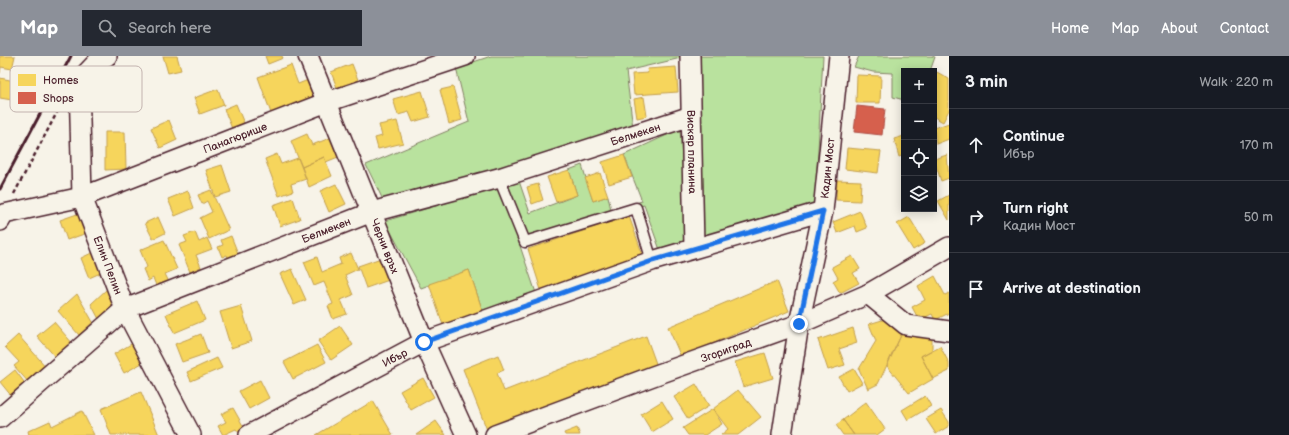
<!DOCTYPE html>
<meta charset="utf-8">
<style>
:root{--surface:#171b24;--page:#242831;--text:#f1f3f6;--muted:#9ea1a6;--line:#363941;--accent:#8c9099}
body{margin:0;font-family:"Balsamiq Sans",sans-serif;background:var(--page);color:var(--text)}
.controls{position:absolute;right:12px;top:12px;display:grid;overflow:hidden;border-radius:0px;box-shadow:0 2px 10px #0003}
.controls button{width:36px;height:36px;display:grid;place-items:center;padding:0;border:0;border-bottom:1px solid var(--line);background:var(--surface);color:var(--text);font:20px sans-serif}
.stop{position:absolute;width:12px;height:12px;margin:-9px;border:3px solid #1a73e8;border-radius:50%;background:#fff}
.stop.end{background:#1a73e8;border-color:#fff;box-shadow:0 1px 4px #0008}
.list{margin:0;padding:0;list-style:none}
h2{display:flex;justify-content:space-between;align-items:center;height:52px;margin:0;padding:0 16px;font-size:17px}
h2 small{font-size:13px;font-weight:400;color:var(--muted)}
.list li{display:grid;grid-template-columns:26px 1fr auto;gap:12px;align-items:center;box-sizing:border-box;height:72px;padding:0 16px;border-top:1px solid var(--line)}
.list b{display:block;font-size:15px;white-space:nowrap}
.list p{margin:0;font-size:13px;white-space:nowrap;color:var(--muted)}
.list em{font-size:13px;font-style:normal;color:var(--muted)}
.icon{flex:none;width:22px;height:22px;fill:none;stroke:currentColor;stroke-width:2;stroke-linecap:round;stroke-linejoin:round}
.map{position:relative;flex:none;width:949px;height:379px;overflow:hidden}
header{display:flex;align-items:center;gap:24px;box-sizing:border-box;height:56px;padding:0 20px;background:var(--accent);color:#fff}
header strong{font-size:19px}
nav{display:flex;gap:22px;margin-inline-start:auto;font-size:14px}
.search{width:280px;height:36px;background:var(--page);display:flex;align-items:center;gap:10px;box-sizing:border-box;padding:0 14px;border-radius:0px;color:var(--muted);font-size:15px}
main{display:flex}
aside{flex:1;background:var(--surface)}
.map>svg:first-child{display:block}
.green{fill:#b9e29e;stroke:#828064}
.homes{fill:#f6d55c;stroke:#c29e4d}
.shops{fill:#d6604d;stroke:#ac4c43}
.lines{fill:none;stroke-linecap:round;stroke-linejoin:round}
.lane-casing{stroke:#4a1f2b;stroke-width:13}
.street-casing{stroke:#4a1f2b;stroke-width:22}
.path{stroke:#4a1f2b;stroke-width:2.5;stroke-dasharray:4 3;stroke-linecap:butt}
.lane{stroke:#f7f3e8;stroke-width:10}
.street{stroke:#f7f3e8;stroke-width:19}
.rail{stroke:#4a1f2b;stroke-width:3}
.route{stroke:#1a73e8;stroke-width:5}
.labels{text-anchor:middle;stroke-width:4;stroke-linejoin:round;paint-order:stroke}
.street-label{font-size:11px;fill:#4a1f2b;stroke:#f7f3e8}
.key{fill:#f7f3e8;stroke:#c3b3af;stroke-width:1}
.key-label{font-size:11px;fill:#4a1f2b}
</style>
<header>
<strong>Map</strong>
<div class="search"><svg class="icon" aria-label="search" viewBox="0 0 24 24"><circle cx="10" cy="10" r="6"/><path d="M15 15l6 6"/></svg>Search here</div>
<nav><a>Home</a><a>Map</a><a>About</a><a>Contact</a></nav>
</header>
<main>
<div class="map">
<svg width="949" height="379" viewBox="0 0 949 379">
<rect width="100%" height="100%" fill="#f7f3e8"/>
<filter id="ink" filterUnits="userSpaceOnUse"><feTurbulence type="fractalNoise" baseFrequency=".025" numOctaves="2"/><feDisplacementMap in="SourceGraphic" scale="8" xChannelSelector="R" yChannelSelector="G"/><feConvolveMatrix kernelMatrix="1 2 1 2 8 2 1 2 1" color-interpolation-filters="sRGB"/></filter>
<g filter="url(#ink)">
<path class="green" d="M491,0H681V2L626,15L633,72L384,146L366,109L469,66L456,12Z
M698,0H823L815,150L701,184Z
M859,0H932L935,1L930,15H904V44L893,41V17L873,16L854,11Z
M680,73L687,185L660,194L644,149L519,187L538,243L484,259L469,214L421,232L385,165L519,125L530,157L577,139L569,114L582,109L593,145L608,140L611,154L642,145L624,99Z"/>
<path class="homes" d="M0,0H15L12,13L1,11L0,17Z
M163,0H177L181,14L168,17Z
M265,0H282L283,2L268,8Z
M352,8L360,29L339,37L331,16Z
M291,9L298,28L308,24L315,43L272,60L258,21Z
M676,11L678,36L634,39L632,18L648,17L647,13Z
M937,16L949,23V54L943,66L934,61V21Z
M857,19L881,20L880,47H856Z
M0,22L15,25L12,44L0,42Z
M453,31L462,64L449,68L440,34Z
M218,33L224,49L200,58L194,42Z
M422,35L430,61L413,66L409,56L398,59L393,43Z
M644,41L647,60L637,62L634,43Z
M236,48L245,70L233,75L224,53Z
M169,64L177,84L160,92L151,72Z
M397,65L403,87L378,93L375,82L382,80L379,69Z
M949,67V83L936,88L934,72Z
M105,76H125L126,113L105,114Z
M307,78L312,89L330,82L338,101L326,106L324,101L302,111L291,85Z
M904,80V99L899,101L894,83Z
M847,92L881,95L878,117L845,113Z
M277,98L281,108L298,102L306,123L291,128L293,135L279,140L265,103Z
M624,99L632,121L609,128L602,106Z
M947,99L949,122L941,125L934,103Z
M324,101L332,120L309,131L302,111Z
M222,109L231,136L215,141L206,114Z
M569,114L577,139L556,146L547,121Z
M600,117L608,140L593,145L585,122Z
M837,124L861,125L860,145L836,144Z
M336,128L346,148L329,156L320,135Z
M538,128L543,144L532,148L527,131Z
M211,134L229,174L209,183L200,162L212,156L207,145L202,148L198,139Z
M188,135L194,152L175,160L168,143Z
M949,139V164L938,145Z
M293,142L300,163L280,170L273,149Z
M860,155L867,172L857,176L855,170L837,177L833,166Z
M80,157L87,177L67,184L60,164Z
M629,160L643,200L541,234L528,193Z
M158,161L165,177L153,183L145,167Z
M909,161L925,187L913,194L897,168Z
M195,176L199,186L207,182L212,193L196,199L201,211L190,216L179,189L187,186L184,180Z
M231,180L239,200L229,204L227,199L222,201L218,191L223,189L221,184Z
M164,184L177,213L165,218L170,228L158,234L153,222L148,225L143,213L147,211L140,194Z
M96,195L105,215L89,222L81,202Z
M351,197L358,213L345,219L353,239L341,244L347,258L333,263L328,250L333,248L324,226L314,230L304,206L317,201L322,216L341,208L339,202Z
M852,200L860,213L853,217L859,227L840,237L833,225L838,222L832,211Z
M381,202L389,224L366,232L358,210Z
M292,213L306,244L294,249L280,218Z
M469,214L484,259L444,272L429,228Z
M935,220L945,239L949,237V257L935,264L932,258L919,264L912,251L925,244L918,230Z
M777,225L789,255L681,301L668,271Z
M107,233L118,253L99,263L91,248Z
M77,238L93,266L79,279L58,255Z
M197,245L205,264L174,277L166,258Z
M241,250L252,285L231,292L220,256Z
M892,261L903,275L878,328L868,333L859,313L876,285L869,268Z
M54,266L73,288L57,303L37,280Z
M340,270L353,289L331,304L318,285Z
M853,272L857,287L839,293L845,309L828,314L818,284Z
M903,275L932,279V294L921,300L933,323L909,337L887,310Z
M201,278L208,297L182,306L175,288Z
M18,279L47,312L30,328L14,310L19,306L5,291Z
M646,280L658,313L489,379L463,313L498,299L504,314L497,317L504,335Z
M133,287L144,306L124,317L114,298Z
M317,289L326,306L293,323L284,306Z
M940,290L949,307V315L933,323L921,300Z
M765,297L773,322L743,331L735,306Z
M217,302L222,312L191,325L187,316Z
M854,313L862,327L847,335L839,321Z
M15,314L27,330L13,342L0,326Z
M423,322L434,341L411,354L400,335Z
M260,324L269,342L249,353L239,335Z
M696,328L709,350L688,363L674,341Z
M738,334L761,361L738,379H721L728,373L713,353Z
M141,336L159,379H111L101,353Z
M925,340L931,350L908,364L902,354Z
M373,345L393,379H316Z
M662,345L673,363L652,376L641,358Z
M866,346L885,373L877,379H854L843,364Z
M233,352L246,375L240,378L236,373L223,379L218,370L226,366L221,358Z
M713,353L722,368L705,379H688L683,372Z
M941,354L949,366V370L936,378L926,363Z
M82,355L94,379H29L28,375L50,365L52,370Z
M843,364L854,379H843L836,369Z
M436,365L446,379H416Z
M577,372L580,379H565L564,377Z"/>
<path class="shops" d="M857,50L885,53L882,79L854,76Z"/>
<g class="lines">
<defs>
<path id="lane" d="M499,122L525,186L636,152L652,205"/>
<g id="street">
<path id="s1" d="M107,0L99,4L79,25L82,141L125,253L191,379"/>
<path id="s2" d="M308,0L424,286L466,379"/>
<path id="s3" d="M690,0L694,191"/>
<path id="s4" d="M0,165L4,158L82,141L327,46L465,0"/>
<path d="M868,238L906,269L949,275"/>
<path id="s5" d="M0,362L125,253L372,156L499,122L691,60"/>
<path id="s6" d="M249,379L424,286L652,205L823,155"/>
<path id="s7" d="M495,379L653,320L799,268L868,238L949,191"/>
<path id="s8" d="M782,379L799,268L823,155L839,0"/>
</g>
</defs>
<use href="#lane" class="lane-casing"/>
<use href="#street" class="street-casing"/>
<path class="path" d="M14,138L62,47"/>
<use href="#lane" class="lane"/>
<use href="#street" class="street"/>
<path class="rail" d="M0,133L71,0"/>
</g>
</g>
<g class="lines" filter="url(#ink)">
<path class="route" d="M424,286L652,205L823,155L799,268"/>
</g>
<g class="labels">
<g class="street-label">
<text dy="4" stroke="none"><textPath href="#s5" startOffset="706">Белмекен</textPath></text>
<text dy="4" stroke="none"><textPath href="#s4" startOffset="252">Панагюрище</textPath></text>
<text dy="4" stroke="none"><textPath href="#s3" startOffset="96">Вискяр планина</textPath></text>
<text dy="4" stroke="none"><textPath href="#s8" startOffset="271">Кадин Мост</textPath></text>
<text dy="4" stroke="none"><textPath href="#s5" startOffset="382">Белмекен</textPath></text>
<text dy="4" stroke="none"><textPath href="#s2" startOffset="205">Черни връх</textPath></text>
<text dy="4" stroke="none"><textPath href="#s1" startOffset="227">Елин Пелин</textPath></text>
<text dy="4" stroke="none"><textPath href="#s7" startOffset="246">Згориград</textPath></text>
<text dy="4" stroke="none"><textPath href="#s6" startOffset="165">Ибър</textPath></text>
</g>
</g>
<rect x="10" y="10" width="132" height="46" rx="6" class="key"/>
<rect x="18" y="18" width="18" height="12" fill="#f6d55c"/>
<rect x="18" y="36" width="18" height="12" fill="#d6604d"/>
<g class="key-label">
<text x="43" y="28">Homes</text>
<text x="43" y="46">Shops</text>
</g>
</svg>
<div class="controls">
<button>+</button>
<button>−</button>
<button><svg class="icon" aria-label="locate" viewBox="0 0 24 24"><circle cx="12" cy="12" r="6"/><path d="M12 2v4M12 18v4M2 12h4M18 12h4"/></svg></button>
<button><svg class="icon" aria-label="layers" viewBox="0 0 24 24"><path d="M12 4l9 5-9 5-9-5zM3 14l9 5 9-5"/></svg></button>
</div>
<div class="stop" style="left:424px;top:286px"></div>
<div class="stop end" style="left:799px;top:268px"></div>
</div>
<aside>
<h2>3 min<small>Walk · 220 m</small></h2>
<ul class="list">
<li><svg class="icon" aria-label="ahead" viewBox="0 0 24 24"><path d="M12 20V5M6 11l6-6 6 6"/></svg><div><b>Continue</b><p>Ибър</p></div><em>170 m</em></li>
<li><svg class="icon" aria-label="right" viewBox="0 0 24 24"><path d="M7 20v-9h11M14 6l5 5-5 5"/></svg><div><b>Turn right</b><p>Кадин Мост</p></div><em>50 m</em></li>
<li><svg class="icon" aria-label="arrive" viewBox="0 0 24 24"><path d="M6 21V4h12l-3 4 3 4H6"/></svg><div><b>Arrive at destination</b></div></li>
</ul>
</aside>
</main>
